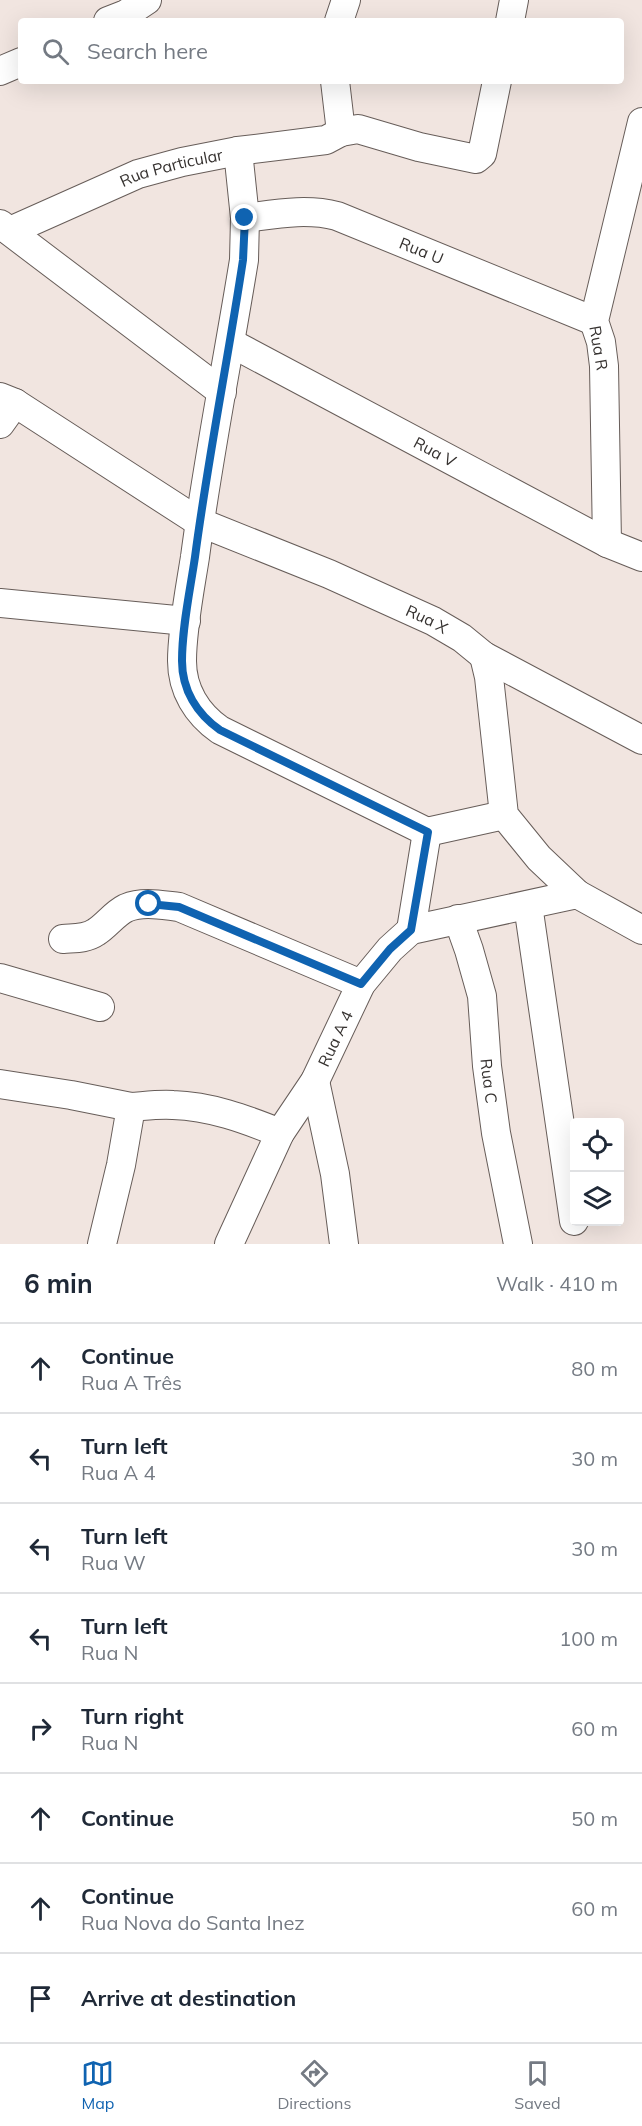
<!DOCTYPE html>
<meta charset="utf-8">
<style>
:root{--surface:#fff;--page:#f6f6f7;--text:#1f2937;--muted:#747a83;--line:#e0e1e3;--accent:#0f63b1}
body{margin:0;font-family:Mulish,sans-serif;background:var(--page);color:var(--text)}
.controls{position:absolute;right:18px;bottom:18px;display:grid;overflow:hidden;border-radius:6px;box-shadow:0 6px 24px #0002}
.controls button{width:54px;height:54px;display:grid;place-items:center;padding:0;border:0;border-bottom:2px solid var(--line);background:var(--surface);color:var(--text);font:30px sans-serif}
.stop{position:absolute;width:18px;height:18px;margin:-14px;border:4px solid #0f63b1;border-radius:50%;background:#fff}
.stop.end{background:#0f63b1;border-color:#fff;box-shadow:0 2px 6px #0008}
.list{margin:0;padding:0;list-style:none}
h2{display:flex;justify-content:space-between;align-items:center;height:78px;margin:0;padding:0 24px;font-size:26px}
h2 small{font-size:20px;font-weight:400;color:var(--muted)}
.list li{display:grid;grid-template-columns:39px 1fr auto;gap:18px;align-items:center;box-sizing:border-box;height:90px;padding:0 24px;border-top:2px solid var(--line)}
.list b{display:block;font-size:22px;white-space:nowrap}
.list p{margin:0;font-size:20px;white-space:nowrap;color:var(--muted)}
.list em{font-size:20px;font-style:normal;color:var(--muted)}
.icon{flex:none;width:33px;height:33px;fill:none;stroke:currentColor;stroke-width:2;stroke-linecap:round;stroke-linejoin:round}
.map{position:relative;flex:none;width:642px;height:1244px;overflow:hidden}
.search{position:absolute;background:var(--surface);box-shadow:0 6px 24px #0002;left:18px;right:18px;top:18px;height:66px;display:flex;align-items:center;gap:15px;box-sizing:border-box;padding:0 21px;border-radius:6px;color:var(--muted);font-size:22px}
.sheet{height:798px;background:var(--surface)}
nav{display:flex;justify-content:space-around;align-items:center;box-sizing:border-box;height:84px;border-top:2px solid var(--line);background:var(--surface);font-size:16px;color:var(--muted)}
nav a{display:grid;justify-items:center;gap:3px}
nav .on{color:var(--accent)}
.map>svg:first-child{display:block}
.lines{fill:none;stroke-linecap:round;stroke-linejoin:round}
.minor-casing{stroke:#675d59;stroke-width:30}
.minor{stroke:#fff;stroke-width:28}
.route{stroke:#0f63b1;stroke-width:8}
.labels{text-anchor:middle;stroke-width:6;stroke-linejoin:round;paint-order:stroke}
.street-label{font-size:16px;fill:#363230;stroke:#fff}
</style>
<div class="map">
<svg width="642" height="1244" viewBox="0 0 642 1244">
<rect width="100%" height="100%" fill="#f1e5e0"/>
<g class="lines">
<defs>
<g id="minor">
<path d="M108,21L126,14L147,0"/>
<path d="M339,21L346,0"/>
<path d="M510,21L514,0"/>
<path d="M0,71L21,62"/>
<path d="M335,81L341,132"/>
<path d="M238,151L245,218L244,260C228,359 208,458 195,557C190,589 182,629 182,661C182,690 197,714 220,730L427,832"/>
<path id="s1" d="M245,218C276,214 306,208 337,216L594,321"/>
<path d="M0,224L222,392"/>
<path id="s2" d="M10,231L138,174L182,162L238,151L326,140L341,132L358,129L419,147L476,159L482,154L497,81"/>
<path id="s3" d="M231,343L607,543L642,557"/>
<path id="s4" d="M0,397L15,403L199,522L329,574L433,621L462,638L484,656L642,740"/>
<path d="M0,424L15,403"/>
<path d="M607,543L604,366L601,342L594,321L642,122"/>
<path d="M0,603L186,621"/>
<path d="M484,656L489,677L504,815L539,858L577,894"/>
<path d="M427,832L504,815"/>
<path d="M528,905L574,1221"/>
<path id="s5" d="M458,919L469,950L482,996L487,1066L496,1133L518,1244"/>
<path d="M411,930L427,832"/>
<path d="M63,939C74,938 86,939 96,932C107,925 114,914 126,908C143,901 161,905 179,907L361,984"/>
<path d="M0,978L100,1007"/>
<path d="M315,1081L335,1174L344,1244"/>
<path d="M0,1084L71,1095L131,1107"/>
<path d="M102,1244L121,1165L131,1107C145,1106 159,1104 173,1105C210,1106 245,1119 280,1133"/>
<path id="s6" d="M229,1244L280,1133L315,1081L361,984L390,949L411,930L577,894L642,930"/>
</g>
</defs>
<use href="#minor" class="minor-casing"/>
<use href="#minor" class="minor"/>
</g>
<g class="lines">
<path class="route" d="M149,904L179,907L361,984L390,949L411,930L428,832L220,730C197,714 182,690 182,661C182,627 190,591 195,557C208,458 228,359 243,260L245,218"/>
</g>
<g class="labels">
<g class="street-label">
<text dy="6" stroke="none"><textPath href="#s2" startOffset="174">Rua Particular</textPath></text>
<text dy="6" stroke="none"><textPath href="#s1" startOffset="184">Rua U</textPath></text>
<text transform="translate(599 348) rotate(80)" y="6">Rua R</text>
<text dy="6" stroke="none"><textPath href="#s3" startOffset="231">Rua V</textPath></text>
<text dy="6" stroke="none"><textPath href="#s4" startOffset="483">Rua X</textPath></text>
<text dy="6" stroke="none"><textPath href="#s6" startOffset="232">Rua A 4</textPath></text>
<text dy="6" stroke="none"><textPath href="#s5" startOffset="166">Rua C</textPath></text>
</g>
</g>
</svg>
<div class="controls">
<button><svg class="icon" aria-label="locate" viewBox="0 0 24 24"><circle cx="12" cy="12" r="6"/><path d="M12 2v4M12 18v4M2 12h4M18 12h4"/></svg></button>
<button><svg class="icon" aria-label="layers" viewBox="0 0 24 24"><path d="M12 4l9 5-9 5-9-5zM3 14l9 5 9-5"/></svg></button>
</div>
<div class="stop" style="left:149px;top:904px"></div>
<div class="stop end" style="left:245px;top:218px"></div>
<div class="search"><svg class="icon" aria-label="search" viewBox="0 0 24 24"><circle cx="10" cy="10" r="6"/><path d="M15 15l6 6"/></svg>Search here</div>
</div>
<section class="sheet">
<h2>6 min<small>Walk · 410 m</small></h2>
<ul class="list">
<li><svg class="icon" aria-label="ahead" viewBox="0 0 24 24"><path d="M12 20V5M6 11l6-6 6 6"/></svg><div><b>Continue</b><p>Rua A Três</p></div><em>80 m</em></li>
<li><svg class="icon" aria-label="left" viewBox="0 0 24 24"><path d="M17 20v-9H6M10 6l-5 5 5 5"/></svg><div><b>Turn left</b><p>Rua A 4</p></div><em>30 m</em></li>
<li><svg class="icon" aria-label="left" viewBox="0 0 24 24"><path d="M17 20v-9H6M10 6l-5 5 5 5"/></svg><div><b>Turn left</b><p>Rua W</p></div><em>30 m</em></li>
<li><svg class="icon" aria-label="left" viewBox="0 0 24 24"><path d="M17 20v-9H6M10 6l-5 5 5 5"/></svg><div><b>Turn left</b><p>Rua N</p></div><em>100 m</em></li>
<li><svg class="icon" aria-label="right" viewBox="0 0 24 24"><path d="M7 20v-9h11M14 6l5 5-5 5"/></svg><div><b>Turn right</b><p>Rua N</p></div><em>60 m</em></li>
<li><svg class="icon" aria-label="ahead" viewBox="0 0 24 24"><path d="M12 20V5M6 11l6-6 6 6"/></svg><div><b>Continue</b></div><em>50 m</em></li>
<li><svg class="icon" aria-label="ahead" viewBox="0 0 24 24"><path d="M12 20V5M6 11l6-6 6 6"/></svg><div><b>Continue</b><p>Rua Nova do Santa Inez</p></div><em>60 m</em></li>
<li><svg class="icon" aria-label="arrive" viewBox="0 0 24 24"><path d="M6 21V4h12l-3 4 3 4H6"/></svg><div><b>Arrive at destination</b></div></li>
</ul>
</section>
<nav>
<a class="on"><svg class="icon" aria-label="map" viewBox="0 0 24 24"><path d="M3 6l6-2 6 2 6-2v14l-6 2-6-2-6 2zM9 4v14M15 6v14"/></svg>Map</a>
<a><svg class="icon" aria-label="directions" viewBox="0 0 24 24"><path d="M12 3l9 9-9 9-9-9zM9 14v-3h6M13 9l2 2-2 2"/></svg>Directions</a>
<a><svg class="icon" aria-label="saved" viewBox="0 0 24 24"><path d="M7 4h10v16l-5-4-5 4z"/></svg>Saved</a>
</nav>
